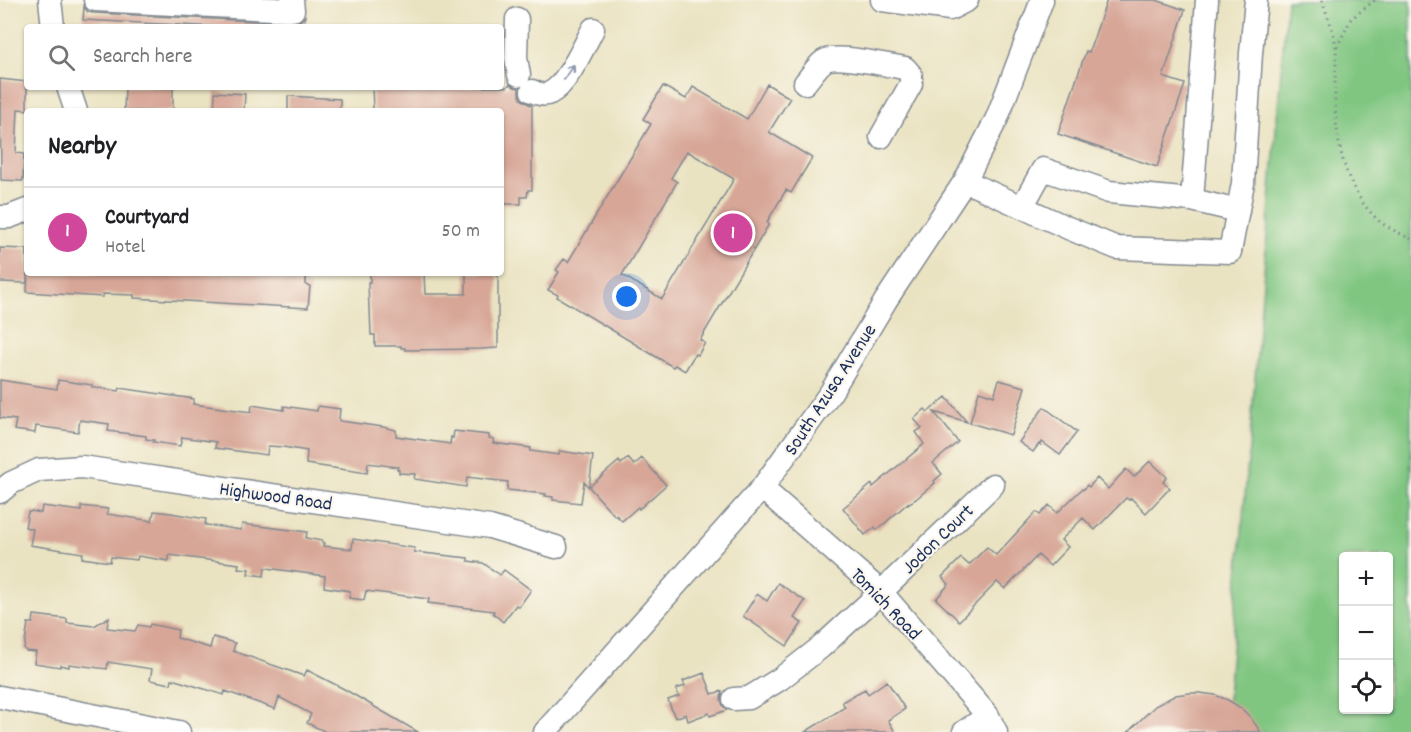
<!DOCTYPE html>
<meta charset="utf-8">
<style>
:root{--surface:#fff;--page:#f2f2f2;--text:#202124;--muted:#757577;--line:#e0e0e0;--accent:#2563eb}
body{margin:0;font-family:Dekko,sans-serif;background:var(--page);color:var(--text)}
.controls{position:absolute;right:18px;bottom:18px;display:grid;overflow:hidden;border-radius:6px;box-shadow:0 2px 4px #0004}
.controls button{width:54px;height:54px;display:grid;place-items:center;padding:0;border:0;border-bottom:2px solid var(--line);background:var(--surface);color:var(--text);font:30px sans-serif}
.you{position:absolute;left:627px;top:297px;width:21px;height:21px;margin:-15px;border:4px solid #fff;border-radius:50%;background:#1a73e8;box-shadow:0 0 0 9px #1a73e833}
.badge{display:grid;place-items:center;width:39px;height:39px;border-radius:50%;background:var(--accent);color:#fff;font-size:20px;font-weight:700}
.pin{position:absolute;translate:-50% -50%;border:3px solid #fff;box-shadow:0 2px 6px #0006}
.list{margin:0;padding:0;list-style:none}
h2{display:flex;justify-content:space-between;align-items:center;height:78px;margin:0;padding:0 24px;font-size:26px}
h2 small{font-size:20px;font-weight:400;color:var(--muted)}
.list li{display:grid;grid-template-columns:39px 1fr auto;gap:18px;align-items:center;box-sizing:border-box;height:90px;padding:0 24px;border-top:2px solid var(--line)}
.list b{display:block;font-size:22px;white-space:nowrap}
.list p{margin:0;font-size:20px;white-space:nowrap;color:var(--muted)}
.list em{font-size:20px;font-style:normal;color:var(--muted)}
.icon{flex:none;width:33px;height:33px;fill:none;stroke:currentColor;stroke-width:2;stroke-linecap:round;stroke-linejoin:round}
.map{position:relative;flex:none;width:1411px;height:732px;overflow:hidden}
.search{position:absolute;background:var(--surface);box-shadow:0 2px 4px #0004;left:24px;top:24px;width:480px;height:66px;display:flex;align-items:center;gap:15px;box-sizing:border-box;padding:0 21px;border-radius:6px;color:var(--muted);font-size:22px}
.panel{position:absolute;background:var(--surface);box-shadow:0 2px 4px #0004;left:24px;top:108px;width:480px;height:168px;border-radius:6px}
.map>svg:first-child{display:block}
.green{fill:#80c681;stroke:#4e7a70;stroke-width:1.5;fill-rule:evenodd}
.building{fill:#d7a697;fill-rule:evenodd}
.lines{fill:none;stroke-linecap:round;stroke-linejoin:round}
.minor-casing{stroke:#828990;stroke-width:25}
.path{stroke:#828990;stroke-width:3;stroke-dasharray:1.5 4.5;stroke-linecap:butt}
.minor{stroke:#fff;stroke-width:22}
.oneway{stroke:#8d97ae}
.labels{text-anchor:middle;stroke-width:4.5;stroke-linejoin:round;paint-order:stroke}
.street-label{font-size:20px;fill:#1b2f5e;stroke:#fbf7ec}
</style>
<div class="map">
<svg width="1411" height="732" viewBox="0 0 1411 732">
<rect width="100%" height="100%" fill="#fbf7ec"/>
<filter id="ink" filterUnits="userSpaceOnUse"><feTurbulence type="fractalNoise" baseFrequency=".0167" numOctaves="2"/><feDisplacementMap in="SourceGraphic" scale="12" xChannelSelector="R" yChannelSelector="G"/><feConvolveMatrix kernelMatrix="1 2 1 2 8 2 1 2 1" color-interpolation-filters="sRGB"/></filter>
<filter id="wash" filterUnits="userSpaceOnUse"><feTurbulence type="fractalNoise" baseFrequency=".008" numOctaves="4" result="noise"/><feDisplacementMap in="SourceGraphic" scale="24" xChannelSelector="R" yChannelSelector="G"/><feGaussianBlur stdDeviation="1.35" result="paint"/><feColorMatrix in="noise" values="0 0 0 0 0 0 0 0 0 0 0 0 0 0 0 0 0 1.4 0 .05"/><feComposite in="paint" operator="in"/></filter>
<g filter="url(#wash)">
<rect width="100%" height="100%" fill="#eae3c2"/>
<path class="green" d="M1287,0H1411V732H1225ZM1344,556H1388V710H1344Z"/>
<g id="blocks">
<path class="building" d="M1107,0H1156L1185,10L1163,77L1185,84L1157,167L1058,134L1086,51L1089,52Z
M84,7L88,12L94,13L292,23L299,22L305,16L304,27H220L83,20Z
M0,79L27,82V110L18,109L16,153L24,154L23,181L1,180Z
M510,84L514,87L519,88V93L521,99L532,106V190H528L527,197H521V204H501V111H375V109H373L372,87H507Z
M767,84L790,98L769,132L812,158L791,193L786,190L767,222L769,224L700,340L705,343L698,355L695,354L685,371L675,365L673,367L635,344L557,297L558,295L548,290L559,272L556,270L564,259L568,262L651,124L643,119L663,86L686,99L693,87L747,119ZM687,151L734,179L662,299L622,275L677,182L671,178Z
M125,87H173V111H124Z
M215,92L245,94L244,111H214Z
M288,96L340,99V111H288Z
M0,248L27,249V283L0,282Z
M28,273H263L303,275V276H306V285L310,286L308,308L134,298V295L103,294V297L27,292Z
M370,273H424L425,294H466V273H496V276H498V348L481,349L405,350V348H401V346H375V335H371L370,310H369L368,282H370Z
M0,380L57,389L58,380L92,385V387L119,391L120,388L194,399L193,404L251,412L252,405L284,410V406L317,411L318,406L340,409L339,420L340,421L383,427L396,430V436L450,444L451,437L453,438L454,431L489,435V438L494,439L493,443L531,448L530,451L559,455L560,451L593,456L589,487L584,482L581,503L553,500V497L545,496L546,494L507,490L508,482L467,477L466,487L414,479L415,474L399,473V470L397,469L398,467L368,463L367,473L306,464L307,451L283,447L268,446L267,455L215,448L216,442L182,437L180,446L153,442L154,440L146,439V436L108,431L109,424L80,420L78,432L36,426L35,433L14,430L16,420L0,418Z
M999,380L1025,387L1011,435L970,423L979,391L994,396Z
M946,397L967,422L934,412L958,442L933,463L942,474L934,481L935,483L916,499L908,504V503L877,530L875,527L865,535L843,508L872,484L873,487L924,444L916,432L922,428L914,419L925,409L928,412Z
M1044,407L1077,432L1060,455L1042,442L1041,445L1039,444L1033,452L1019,442Z
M628,458L634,465L642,458L666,485L639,509L638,507L622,521L616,515L615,516L589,487L619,461L621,464Z
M1150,461L1167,477L1163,482L1170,488L1146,513L1131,498L1129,500L1126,498L1095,530L1083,518L1061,540L1068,547L1050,566L1038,555L1005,589L997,582L959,621L936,599L949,584L942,577L961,558L969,565L987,547L996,555L1036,512L1040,515L1049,505L1057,513L1082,489L1083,490L1087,485L1089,487L1097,478L1108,489L1126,469L1134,477Z
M42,506L81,511V506L108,509L107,514L152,521L154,511L171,513L206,519L205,525H207L241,530L242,524L307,532L306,538L322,541V543H324L323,546L352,549L353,539L415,548L414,552L468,558V561L483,563L500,575L504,570L531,590L519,607L516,605L503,622L493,613L494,611L428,603L429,599L366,591L364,600L349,598L350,591L324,587L325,576L267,568H265L264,576L248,574L249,569L238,568L239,564L169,555V561L138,556L137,560L111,557L110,562L82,558L83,553L30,545L33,529L25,527L28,512H30L31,511L41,513Z
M778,583L805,601L794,618L802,623L787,646L743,616L757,594L767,601Z
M34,615L67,619V623L94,626L109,617L107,628L135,631L138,625L149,627L150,624L178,630L177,638L210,648L213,637L235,643L233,651L304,676L307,670L344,689L418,732H326L307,723L311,714L279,697L275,709L225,691L224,695L172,679L171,684L150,680L152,669L108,662L107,669L69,664V667L60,665V667L34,663L36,652L26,651L24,649L28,623H33Z
M704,673L712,694L722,691L721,700L723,706L727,710L710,716L709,713L688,721L686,714L675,718L668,700L679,696L676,689L685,686L683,681Z
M887,681L905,709L888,720L895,732H805L845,707L842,702L854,695L865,689L868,694Z
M1190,693H1200L1215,695L1228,700L1241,708L1250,717L1261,732H1128L1155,706L1176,695Z"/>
</g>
</g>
<g filter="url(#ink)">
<use href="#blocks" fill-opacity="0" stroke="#828990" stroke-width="1.5"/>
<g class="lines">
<defs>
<path id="minor" d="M50,0L53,27
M95,0L153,3
M153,0V3L293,10L292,0
M882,0L950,9L967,0
M1207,0L1192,200L1238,211
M517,19L516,58L519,75
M805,83C811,76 817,66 824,61C837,53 889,66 905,68L911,75V84L881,137
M68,87L76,111
M532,91C538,94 544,96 550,93C567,85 584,46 593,29
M965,181L1068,228L1117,248L1230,252L1243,183L1251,53L1256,0
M1022,207L1043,169L1109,192L1192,200
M0,217H9L27,210
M762,488L881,592L988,716L996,732
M0,492L11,483L39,470L82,467L490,527L556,547
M0,697L179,732
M734,699L749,698L780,679L821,647L881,592L993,485
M545,732L762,488L831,392L886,300L965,181L997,118L1042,0
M964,732L988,716"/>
</defs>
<use href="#minor" class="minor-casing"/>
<path class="path" d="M1322,0C1327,16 1335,32 1336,49C1337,60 1335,73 1335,85C1334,133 1341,186 1379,221C1388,228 1401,234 1411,239
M1337,47L1351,19L1375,0"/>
<use href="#minor" class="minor"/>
</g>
<defs><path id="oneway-shaft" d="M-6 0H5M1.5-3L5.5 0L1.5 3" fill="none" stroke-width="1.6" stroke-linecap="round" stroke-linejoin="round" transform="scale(1.5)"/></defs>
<use class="oneway" href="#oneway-shaft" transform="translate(569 72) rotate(-56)"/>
</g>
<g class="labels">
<g class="street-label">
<text transform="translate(829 389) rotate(-57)" y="7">South Azusa Avenue</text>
<text transform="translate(276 495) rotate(8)" y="7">Highwood Road</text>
<text transform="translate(937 538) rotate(-44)" y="7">Jodon Court</text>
<text transform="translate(887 603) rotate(46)" y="7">Tomich Road</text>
</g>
</g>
</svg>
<div class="controls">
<button>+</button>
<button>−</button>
<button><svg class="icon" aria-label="locate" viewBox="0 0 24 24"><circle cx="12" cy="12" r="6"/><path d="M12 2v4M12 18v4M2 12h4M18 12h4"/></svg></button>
</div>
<div class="you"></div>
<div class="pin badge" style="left:733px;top:233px;background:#d1479c">1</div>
<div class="search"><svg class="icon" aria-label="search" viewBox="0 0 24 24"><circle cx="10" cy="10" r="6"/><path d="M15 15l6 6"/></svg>Search here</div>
<section class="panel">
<h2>Nearby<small></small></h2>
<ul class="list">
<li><span class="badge" style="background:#d1479c">1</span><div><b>Courtyard</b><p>Hotel</p></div><em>50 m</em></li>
</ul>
</section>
</div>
